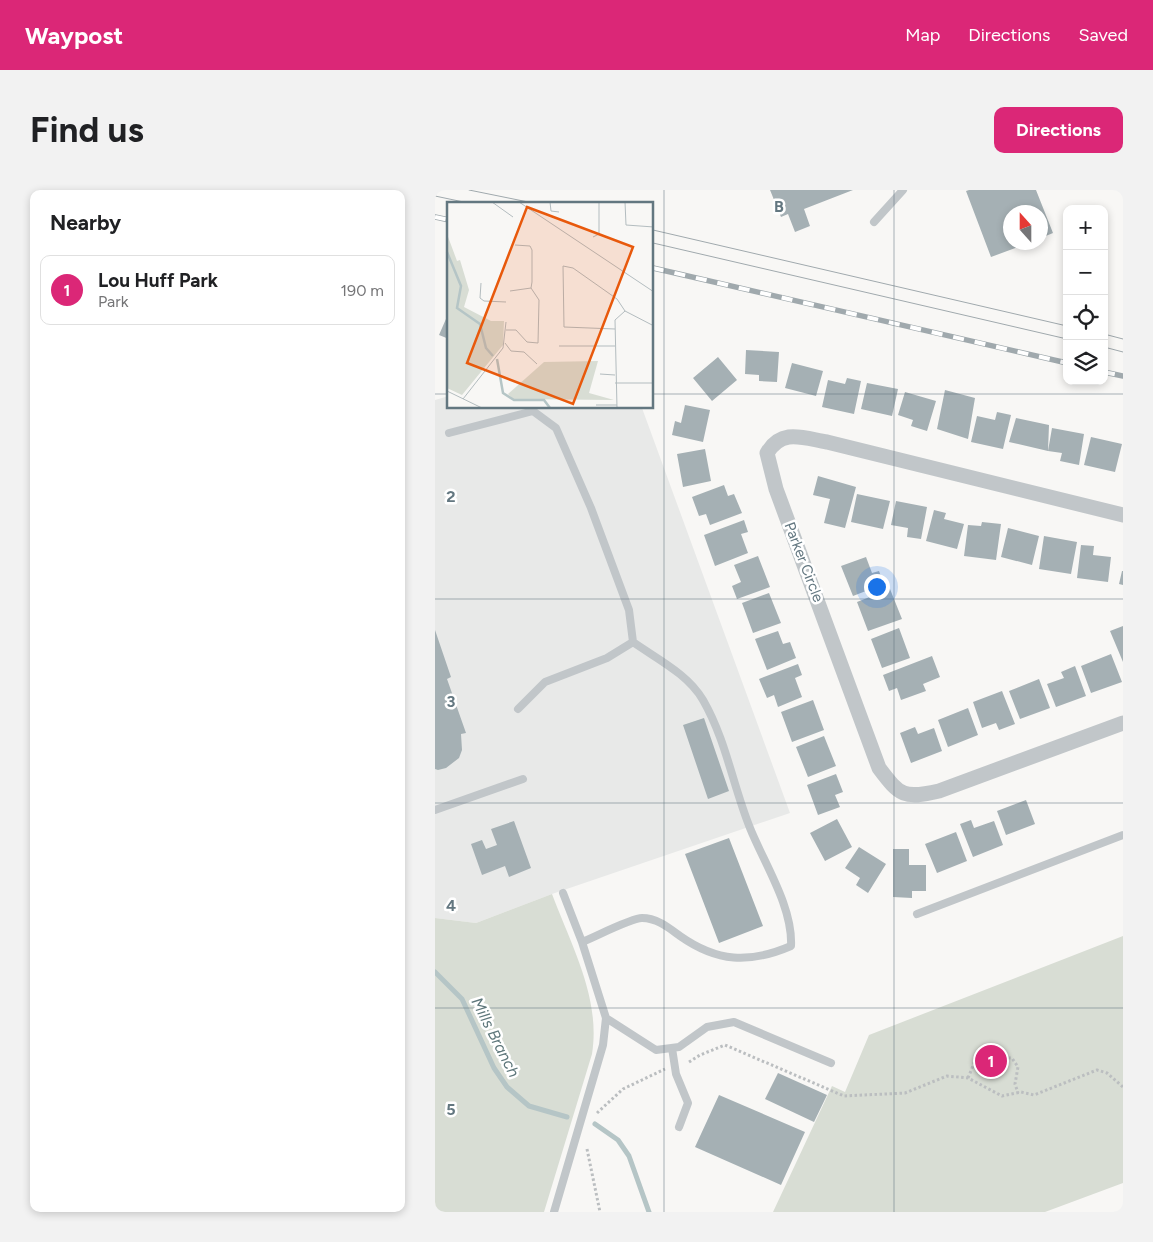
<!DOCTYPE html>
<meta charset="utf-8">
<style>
:root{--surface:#fff;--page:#f2f2f2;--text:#202124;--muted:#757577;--line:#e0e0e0;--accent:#db2777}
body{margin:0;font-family:Figtree,sans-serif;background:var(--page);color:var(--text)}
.controls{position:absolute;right:15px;top:15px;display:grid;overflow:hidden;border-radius:10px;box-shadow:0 2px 8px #0003}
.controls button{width:45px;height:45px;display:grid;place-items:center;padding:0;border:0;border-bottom:1px solid var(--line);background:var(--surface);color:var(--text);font:25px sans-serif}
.compass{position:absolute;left:568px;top:15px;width:45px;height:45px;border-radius:50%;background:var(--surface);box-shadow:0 2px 8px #0003;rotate:339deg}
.you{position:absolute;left:441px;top:396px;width:18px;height:18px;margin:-12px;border:4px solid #fff;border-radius:50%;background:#1a73e8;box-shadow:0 0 0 8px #1a73e833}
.badge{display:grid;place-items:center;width:32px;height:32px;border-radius:50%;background:var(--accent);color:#fff;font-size:16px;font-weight:700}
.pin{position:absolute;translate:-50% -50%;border:2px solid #fff;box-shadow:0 1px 5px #0006}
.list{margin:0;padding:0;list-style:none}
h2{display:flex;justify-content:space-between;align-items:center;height:65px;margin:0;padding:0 20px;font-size:21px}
h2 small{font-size:16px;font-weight:400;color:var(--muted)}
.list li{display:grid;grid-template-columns:32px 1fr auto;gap:15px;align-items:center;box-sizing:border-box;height:70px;margin:0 10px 10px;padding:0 10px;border:1px solid var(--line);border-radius:10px}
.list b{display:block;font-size:19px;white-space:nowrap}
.list p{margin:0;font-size:16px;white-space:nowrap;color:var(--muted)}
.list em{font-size:16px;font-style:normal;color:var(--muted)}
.icon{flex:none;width:28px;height:28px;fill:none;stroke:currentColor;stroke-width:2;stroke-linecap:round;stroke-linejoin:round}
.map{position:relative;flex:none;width:688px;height:1022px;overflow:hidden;border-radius:10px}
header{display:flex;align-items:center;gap:30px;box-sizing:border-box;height:70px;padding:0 25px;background:var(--accent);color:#fff}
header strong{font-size:24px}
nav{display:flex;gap:28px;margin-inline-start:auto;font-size:18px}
.intro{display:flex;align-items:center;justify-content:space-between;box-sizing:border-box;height:120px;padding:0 30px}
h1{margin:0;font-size:35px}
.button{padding:12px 22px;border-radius:10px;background:var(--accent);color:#fff;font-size:18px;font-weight:700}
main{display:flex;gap:30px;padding:0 30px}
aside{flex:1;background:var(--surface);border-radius:10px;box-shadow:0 2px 8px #0003}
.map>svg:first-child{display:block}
.built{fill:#e8e9e8}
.green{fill:#d8ddd4}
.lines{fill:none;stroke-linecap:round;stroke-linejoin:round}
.stream{stroke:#b5c5c6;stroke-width:5}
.building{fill:#a5b0b4}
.path{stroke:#bbbec0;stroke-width:3;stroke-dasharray:2.5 2.5;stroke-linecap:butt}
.lane{stroke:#c1c6c9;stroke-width:8}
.street{stroke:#c1c6c9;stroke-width:15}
.tram{stroke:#a0a9ad;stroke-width:1}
.rail-casing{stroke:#a0a9ad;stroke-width:5.5}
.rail{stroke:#fff;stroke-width:4;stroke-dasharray:11;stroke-linecap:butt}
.grid{fill:none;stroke:#637780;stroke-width:1;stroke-opacity:0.55}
.labels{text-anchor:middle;stroke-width:5;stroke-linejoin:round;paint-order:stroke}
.street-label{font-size:15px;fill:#637780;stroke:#fff}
.water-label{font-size:16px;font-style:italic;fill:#5e777b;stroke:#fff}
.inset-river{fill:none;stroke:#b5c5c6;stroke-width:2.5}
.inset-road{fill:none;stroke:#b3bcbf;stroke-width:1}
.view{fill:#e8590c;fill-opacity:0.15;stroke:#e8590c;stroke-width:2.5}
.inset-edge{fill:none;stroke:#637780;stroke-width:2.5}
.grid-label{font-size:16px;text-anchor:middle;font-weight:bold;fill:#637780;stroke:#fff;stroke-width:5;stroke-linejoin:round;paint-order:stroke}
</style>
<header>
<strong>Waypost</strong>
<nav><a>Map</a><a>Directions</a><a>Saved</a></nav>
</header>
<div class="intro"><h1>Find us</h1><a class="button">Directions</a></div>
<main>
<aside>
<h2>Nearby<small></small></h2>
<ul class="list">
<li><span class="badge">1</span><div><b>Lou Huff Park</b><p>Park</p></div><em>190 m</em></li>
</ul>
</aside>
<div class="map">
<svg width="688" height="1022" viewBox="0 0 688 1022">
<rect width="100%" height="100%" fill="#f8f7f5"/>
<path class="built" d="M14,206V218H207L355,623L117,704L41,733L0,728V210Z"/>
<path class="green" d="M117,704C136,755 166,808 157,864L109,1022H0V728L41,733Z
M688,746V993L610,1022H338L397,896L410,902L434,845Z"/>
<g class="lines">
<path class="stream" d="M0,782L27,809L59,878L72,897L94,916L132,927
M160,934L183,950L194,966L214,1022"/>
</g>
<path class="building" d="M335,0H418L369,19L375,36L360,42L353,24L346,27Z
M534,0H601L618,43L606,48V22H576V52L594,53L556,67L531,1Z
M14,122V149L4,145Z
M311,160L344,162L342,192L324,191V185L310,184Z
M283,167L302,190L277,211L258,188Z
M357,173L388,181L381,206L350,198Z
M412,188L426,191L419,224L387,217L393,190L410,194Z
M432,193L463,199L457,226L426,219Z
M510,200L540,208L533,249L502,239Z
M470,202L501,211L492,241L476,236L478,230L463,225Z
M250,215L275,220L268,252L237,245L240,231L246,233Z
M562,222L576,225L568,259L536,252L542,226L560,230Z
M581,228L614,235L613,261L574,252Z
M617,238L649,244L644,275L625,271L627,263L613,261Z
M656,247L687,254L680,282L649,275Z
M270,259L276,291L248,297L242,264Z
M383,286L421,297L410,338L389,333L395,309L378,305Z
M289,295L293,306L299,304L307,323L275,335L271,324L264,326L257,307Z
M422,304L455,311L448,339L416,332Z
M461,311L492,317L486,349L472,347L473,338L456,335Z
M499,320L511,323L509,329L529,334L522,359L491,351Z
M309,330L313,342L306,344L313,363L280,376L269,345Z
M547,332L566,334L561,370L529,366L533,335L546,336Z
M573,338L604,346L597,375L566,367Z
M609,346L642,352L636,384L604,379Z
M646,355L659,356L658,365L676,367L673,392L642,388Z
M323,366L335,397L302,409L297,396L306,392L299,375Z
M431,367L437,383L444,381L449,394L418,406L406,376Z
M687,381H688V395L684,394Z
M455,399L467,429L433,441L422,412Z
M334,403L346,433L318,443L307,413Z
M688,436V472L675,441Z
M464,438L475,468L447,478L436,449Z
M0,440L16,487L12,489L31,543L26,544L27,560L24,568L11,578L3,580L0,579Z
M343,441L348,454L355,452L361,468L332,480L320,449Z
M676,464L687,492L656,503L646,476Z
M497,466L505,487L488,494L491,501L466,510L462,498L454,501L448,485Z
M363,474L367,485L360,488L367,507L343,517L339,505L332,508L324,489Z
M640,476L651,506L621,517L612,494L629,488L626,482Z
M604,489L615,518L585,529L574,501Z
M567,501L580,534L564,540L561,533L547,538L538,512Z
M378,510L389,540L357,552L346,522Z
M533,518L543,545L513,557L503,530Z
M269,528L294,601L273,609L248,535Z
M480,537L483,544L499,538L507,561L476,573L465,543Z
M389,546L401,576L373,587L361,557Z
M401,584L408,602L400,605L405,617L383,625L372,595Z
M591,610L600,634L571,645L562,621Z
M402,629L417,657L390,671L375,643Z
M536,630L539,638L559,631L568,655L538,667L525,634Z
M79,631L96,678L74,687L70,676L47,685L36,654L47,650L51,659L62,655L56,639Z
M521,642L532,671L502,683L490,654Z
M294,648L328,736L284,753L250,664Z
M424,657L451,674L433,703L421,695L425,688L410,678Z
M458,659H474V675H491V701H477V708L458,707Z
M343,883L392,905L379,932L330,909Z
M284,905L370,942L346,995L260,957Z"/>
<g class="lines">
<path class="path" d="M254,872L265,865L290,855L409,906L470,903L512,886L533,888L567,906L586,902L599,905L662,880L672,883L688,897
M533,888L542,866L577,868L583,877L580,894L583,903
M162,923L188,899L230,879
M152,959L165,1022"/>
<path class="lane" d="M439,32L468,0
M14,243L98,221L121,238L156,318L194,420L198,452L172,468L110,492L83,519
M0,620L88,589
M482,724L688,645
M147,752C160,747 196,728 207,728C222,728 234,738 245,746C282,772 314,774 356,756C358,717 329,673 315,638C298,596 291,550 268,510C253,484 222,469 198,452
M171,828L221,860L244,857L272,837L299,832L396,873
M237,858L241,884L253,913L244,937
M119,1022L168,855L171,828L147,752L128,703"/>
<path class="street" d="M688,325L392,252C368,248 347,238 332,263L341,299L444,578C465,606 469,609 504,601L688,533"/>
<path class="tram" d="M34,0L103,14
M0,6L38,14
M218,40L632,136
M218,53L632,149
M669,144L688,149
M669,157L688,162"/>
<defs>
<path id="rail" d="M0,27L14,30
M218,78L632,173
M669,182L688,186"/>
</defs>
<use href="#rail" class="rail-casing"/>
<use href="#rail" class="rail"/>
</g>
<path class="grid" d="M229,0V1022M459,0V1022M0,204H14M218,204H688M0,409H688M0,613H688M0,818H688"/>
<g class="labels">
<g class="street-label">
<text transform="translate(369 372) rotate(69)" y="5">Parker Circle</text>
</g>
<g class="water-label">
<text transform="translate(61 847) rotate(63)" y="6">Mills Branch</text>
</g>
</g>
<g transform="translate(12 12)">
<rect width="206" height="206" fill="#f8f7f5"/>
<path d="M0,32L10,59L13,58L22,88L17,105L44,119H57L56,143L15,193L0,186ZM151,159L142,191L167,198L66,197L61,192L97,160Z" fill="#d8ddd4"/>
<path class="inset-river" d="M0,50L14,84L10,106L33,122L39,146L46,154M50,157L56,191L67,198H97L103,206"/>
<path class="inset-road" d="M45,0L66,15M72,0L207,90M103,0L104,9L112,10M178,0L179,23L207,25M146,35L152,32V0M34,81L33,96L37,99L59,100M63,89L84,86L85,80V48L83,44L68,43M178,109L207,124M168,127L117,125L116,64L126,66L170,97L178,109M59,128H69L80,140L91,141L92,98L84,86M58,141L64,149L77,150L90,162M112,144H168M153,172L168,173M168,181H207M0,189L35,206M16,197L56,146L59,120M149,203H170M170,206L168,118L178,109"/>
<path class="view" d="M80,5L186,45L126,202L20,161Z"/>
<rect width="206" height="206" class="inset-edge"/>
</g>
<g class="grid-label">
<text x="344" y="22">B</text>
<text x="16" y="312">2</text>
<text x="16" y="517">3</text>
<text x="16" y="721">4</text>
<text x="16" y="925">5</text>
</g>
</svg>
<div class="controls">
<button>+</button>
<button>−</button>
<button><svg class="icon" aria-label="locate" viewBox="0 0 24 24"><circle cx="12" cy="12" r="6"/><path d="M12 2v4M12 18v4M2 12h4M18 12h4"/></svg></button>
<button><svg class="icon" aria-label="layers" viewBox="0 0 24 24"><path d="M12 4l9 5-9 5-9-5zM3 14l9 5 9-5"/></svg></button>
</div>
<svg class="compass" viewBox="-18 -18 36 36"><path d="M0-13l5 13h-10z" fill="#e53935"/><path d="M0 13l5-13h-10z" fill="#757577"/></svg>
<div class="you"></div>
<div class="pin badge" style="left:556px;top:871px">1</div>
</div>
</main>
